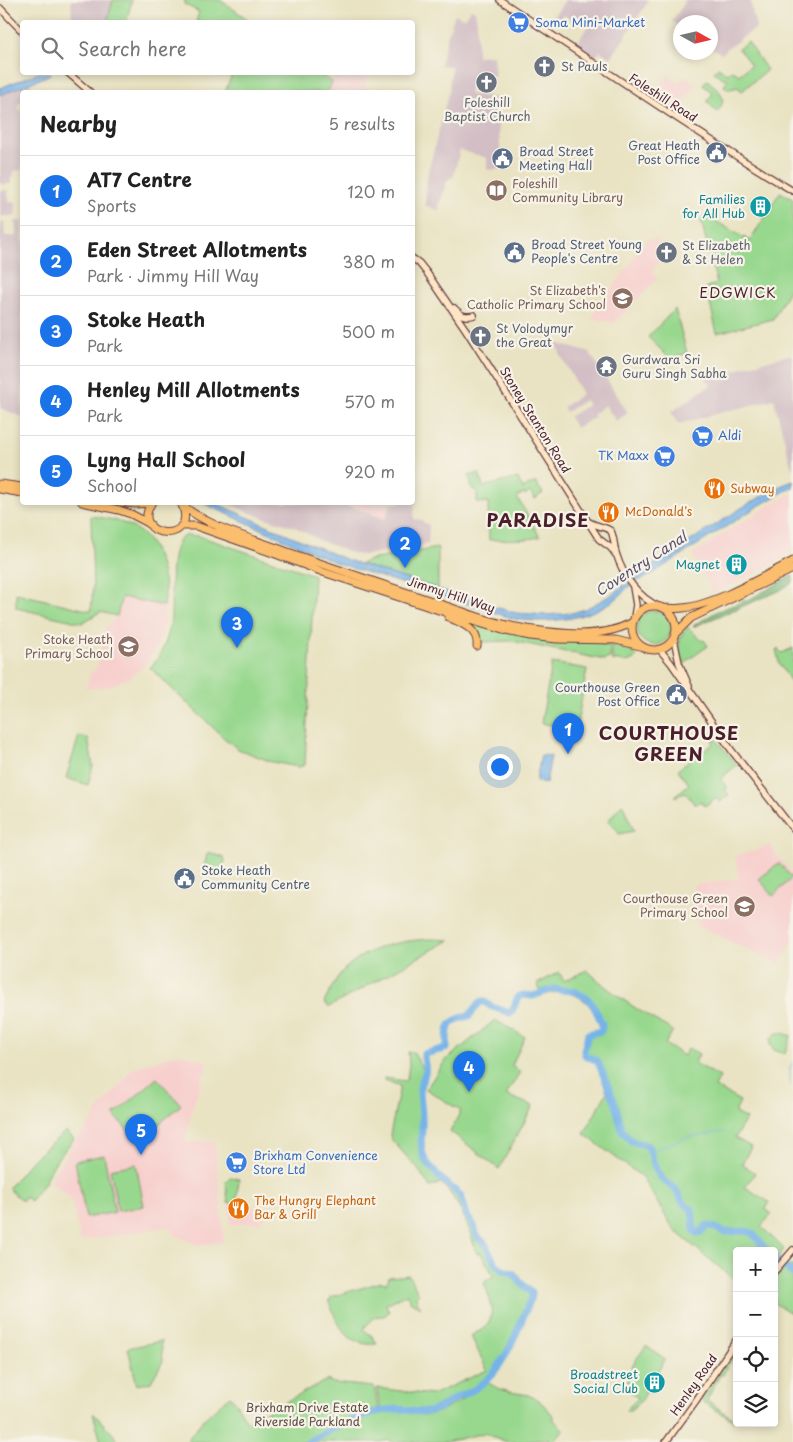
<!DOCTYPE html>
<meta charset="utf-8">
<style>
:root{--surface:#fff;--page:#f6f6f6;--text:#222;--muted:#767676;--line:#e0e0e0;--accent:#1a73e8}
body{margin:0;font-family:"Playpen Sans",sans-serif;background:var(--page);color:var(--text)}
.controls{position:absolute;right:15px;bottom:15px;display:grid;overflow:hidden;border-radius:5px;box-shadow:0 2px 8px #0003}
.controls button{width:45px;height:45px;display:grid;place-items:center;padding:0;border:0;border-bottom:1px solid var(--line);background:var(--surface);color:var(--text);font:25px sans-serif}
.compass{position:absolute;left:673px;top:15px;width:45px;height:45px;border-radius:50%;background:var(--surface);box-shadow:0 2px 8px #0003;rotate:98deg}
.you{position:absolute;left:499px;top:766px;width:18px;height:18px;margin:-12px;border:4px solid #fff;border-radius:50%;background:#1a73e8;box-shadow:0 0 0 8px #1a73e833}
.badge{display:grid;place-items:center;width:32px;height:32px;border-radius:50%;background:var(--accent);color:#fff;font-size:16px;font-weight:700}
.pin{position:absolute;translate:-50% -41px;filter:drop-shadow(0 1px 2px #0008)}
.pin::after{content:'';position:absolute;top:26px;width:18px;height:15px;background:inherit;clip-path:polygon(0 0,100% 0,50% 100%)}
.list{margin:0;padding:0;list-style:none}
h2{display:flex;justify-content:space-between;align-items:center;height:65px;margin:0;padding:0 20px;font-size:21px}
h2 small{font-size:16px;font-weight:400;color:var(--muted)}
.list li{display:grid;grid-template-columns:32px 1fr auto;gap:15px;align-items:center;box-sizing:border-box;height:70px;padding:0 20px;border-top:1px solid var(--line)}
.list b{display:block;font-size:19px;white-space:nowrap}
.list p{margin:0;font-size:16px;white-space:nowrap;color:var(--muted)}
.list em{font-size:16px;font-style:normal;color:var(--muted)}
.icon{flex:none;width:28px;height:28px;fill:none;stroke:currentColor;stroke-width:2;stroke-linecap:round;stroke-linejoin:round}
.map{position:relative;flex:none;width:793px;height:1442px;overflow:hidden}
.search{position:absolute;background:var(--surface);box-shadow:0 2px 8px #0003;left:20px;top:20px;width:395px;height:55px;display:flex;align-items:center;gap:12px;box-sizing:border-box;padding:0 18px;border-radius:5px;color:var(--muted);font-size:19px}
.panel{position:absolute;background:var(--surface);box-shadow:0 2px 8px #0003;left:20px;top:90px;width:395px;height:415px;border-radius:5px}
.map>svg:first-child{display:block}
.built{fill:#f7d0ce}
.industrial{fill:#d2bec4}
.green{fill:#98d88e;stroke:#717c5c}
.forest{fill:#7ab879;stroke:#626c52}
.water{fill:#76b3e8;stroke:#60698a}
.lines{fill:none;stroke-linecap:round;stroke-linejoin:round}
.stream{stroke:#76b3e8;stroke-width:1}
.river{stroke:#76b3e8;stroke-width:7}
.secondary-casing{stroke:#623c42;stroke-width:8}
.trunk-casing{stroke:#623c42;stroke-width:9}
.secondary{stroke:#fde5c5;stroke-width:5.5}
.trunk{stroke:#fbbd6e;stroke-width:7}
.labels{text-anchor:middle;stroke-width:4.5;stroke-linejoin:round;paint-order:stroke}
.shop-label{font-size:12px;fill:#366cbe;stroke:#f7f3e8;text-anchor:start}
.worship-label{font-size:12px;fill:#5b616d;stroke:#f7f3e8;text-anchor:start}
.street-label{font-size:12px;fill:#4a1f2b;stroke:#f7f3e8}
.service-label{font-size:12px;fill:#4e5e75;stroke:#f7f3e8;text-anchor:start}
.education-label{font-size:12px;fill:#785e54;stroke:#f7f3e8;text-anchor:end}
.culture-label{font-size:12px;fill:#0d838f;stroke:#f7f3e8;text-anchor:end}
.food-label{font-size:12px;fill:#c56008;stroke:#f7f3e8;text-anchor:start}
.park-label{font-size:12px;fill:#5e4d44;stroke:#f7f3e8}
.neighbourhood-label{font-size:14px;letter-spacing:1px;fill:#4a1f2b;stroke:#f7f3e8}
.water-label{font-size:14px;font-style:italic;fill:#59536d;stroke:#f7f3e8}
.district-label{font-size:18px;font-weight:bold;letter-spacing:1px;fill:#4a1f2b;stroke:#f7f3e8}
</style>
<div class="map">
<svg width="793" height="1442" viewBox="0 0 793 1442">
<rect width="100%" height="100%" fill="#f7f3e8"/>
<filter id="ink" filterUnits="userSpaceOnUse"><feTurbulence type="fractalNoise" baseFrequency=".02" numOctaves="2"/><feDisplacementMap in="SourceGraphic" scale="10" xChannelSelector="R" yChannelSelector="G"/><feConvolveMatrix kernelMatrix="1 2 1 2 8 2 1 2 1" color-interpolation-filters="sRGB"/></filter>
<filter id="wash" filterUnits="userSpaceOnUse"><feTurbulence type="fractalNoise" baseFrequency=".0096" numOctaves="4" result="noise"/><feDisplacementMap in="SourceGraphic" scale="20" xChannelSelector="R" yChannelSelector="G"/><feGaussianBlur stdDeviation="1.12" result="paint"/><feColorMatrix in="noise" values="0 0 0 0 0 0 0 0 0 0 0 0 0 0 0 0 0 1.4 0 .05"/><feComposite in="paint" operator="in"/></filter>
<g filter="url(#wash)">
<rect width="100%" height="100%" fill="#e9e3c3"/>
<path class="built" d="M338,73H366V92H328L332,82Z
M668,75L679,83L685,75L696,84L675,113L652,98Z
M657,238L661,260L652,272L658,278L614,323L591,318L647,240Z
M793,493V552L751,576L712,593L711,587L692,554L774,502Z
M341,503H391L385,519Z
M122,597L164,606L165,621L159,643L144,666L129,678L110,686L86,689L90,673L96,669L105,628L117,616Z
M770,844L776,854L793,874V941L779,964L698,926L693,885L739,878L735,856L760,849Z
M178,1053L208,1062L193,1106L185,1142H215L224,1242L198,1245L176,1236L174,1234L171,1226L81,1241L71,1199L50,1181L75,1141L89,1126L98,1109L119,1087L131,1069Z
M244,1202L268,1212L261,1222L231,1225L228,1203Z"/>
<path class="industrial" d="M71,0H113L107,22H72Z
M565,0H649L611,58L600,51L595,58L576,45L588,26L578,19L575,22L564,15L557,25L551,21Z
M683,0H750L756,28L729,47L722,54L711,47L710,22H680V27L672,21L684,4Z
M471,9L475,11L477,21V56L493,55L495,76L472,74L469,94L496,98L502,169L487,170V158L460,150L453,178L451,177L447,181L439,206V211L425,205L428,172L450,87H449L452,66L440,65L448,34L455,14L464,19Z
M29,84L34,92H22V101L18,104V109L22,112V170L14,171V177H11V184H0V95Z
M8,190L9,202H16V216H0V191Z
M15,221H22V417L0,408V222H4L5,236H16Z
M556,343L590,353L628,413L616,421L605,405L593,414L595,417L576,428L569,417L588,405L585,400L566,412L563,407L582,394L561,356Z
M793,354V468L792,469L774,399L678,424L671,412L711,385L702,373L713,367L721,380L742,367Z
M413,497L415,498L414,519L422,520L424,523L429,525L428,544L365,555L354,554L319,540L295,527L258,516L226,503H341L385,519L391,503L412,502Z"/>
<path class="green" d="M113,0H132L126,22H107Z
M185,0H220L252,22H196L199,12L184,4Z
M748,42L767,70L742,91L737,87L732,89L731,88L729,90L724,86L728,79L726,78L724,79L714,72L718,67L728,74L732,70L739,75L751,65L738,48Z
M224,73H311L326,78L332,82L328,92H225L231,77Z
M707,80C718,89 730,97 717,112L707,101L713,93L703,85Z
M780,192L793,199V283L773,319L717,333L706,287L717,284L701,220L704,219L705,215L750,241Z
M675,309L687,353L677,356L672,361L648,337Z
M479,473L483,487L518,478L520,483L523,489L533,483H536L543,493L535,499L530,492L525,495L524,493L517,497L540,537L528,539L489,540L488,502L477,503V491L472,489L469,476Z
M91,516C128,521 150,529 161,567C165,580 166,593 164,606L122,597L117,616L100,612L82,623L16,608V593L91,611L93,588Z
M187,535L199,536L314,575L305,765L298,767L272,762L238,749L224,738L150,668C161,656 167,642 170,626C174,602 167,562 178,542C180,538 183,537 187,535Z
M438,548V589L360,564L370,560Z
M637 628a17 17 0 1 1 34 0a17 17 0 1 1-34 0Z
M467,622L601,642V644L610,645V658L606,659L605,660L512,641L480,642Z
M688,627L702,641L704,640L708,646L688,660L685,664L683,658L680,657C677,644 680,636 688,627Z
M612,645L628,648L637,656C629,665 621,661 612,660Z
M793,648V685L779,663L778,657L776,651L778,649L782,653Z
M552,663L587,669L576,730L541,723Z
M708,730L737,765L720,779L727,786L726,791L729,795L720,802L715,798L705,806L701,801L695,805L685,792L676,797V795L689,784L678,770L702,749L704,751L713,744V740L706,731Z
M79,736L88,738L93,766L88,785L66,778Z
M621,805H623L634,831L619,834L618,831L608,821Z
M209,852L224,858L225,861L220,873L204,868L207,854Z
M779,863L792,878L773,896L759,879Z
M433,939L450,940L329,1007L324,1003C329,992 334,982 341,973C364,947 401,940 433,939Z
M587,970C612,995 643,1013 673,1031L665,1044L684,1056L688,1048L699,1054L695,1063L720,1077L715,1087L740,1101L735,1113L746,1119L735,1138L751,1147L742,1164L755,1173L745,1187L769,1202L765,1209L772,1214L761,1226L784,1249L774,1261V1251H737V1282L674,1230L642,1177L584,1134L607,1092L595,1061L583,1053L586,1034L599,1029C600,1023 597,1019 595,1014C584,993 564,989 542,995L537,984L559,972L564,981Z
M495,1020L525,1037L512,1065L520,1072L506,1095L533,1106L499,1169L450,1131L461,1111L426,1089L445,1061Z
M777,1033H783L791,1036L785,1054L774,1050L770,1045L771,1038Z
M408,1052H413L424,1071L419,1085L421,1128L420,1145L425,1164L460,1197L467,1219L472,1225L477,1237L483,1243L495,1266L499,1270L512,1275L520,1286L530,1294C528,1303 523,1313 519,1322C500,1368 489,1383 442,1403C437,1405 434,1409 429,1410C417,1413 404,1407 391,1407C387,1407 384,1409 380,1409L377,1388L432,1395L487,1370L471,1336C475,1333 481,1331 485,1327C497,1316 490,1296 484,1284L486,1280L494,1276L480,1252L477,1254C468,1226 462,1204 441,1183L430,1187L417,1168L391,1139L390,1135L400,1086L384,1080V1078L405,1081L407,1079L409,1064Z
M157,1078L181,1105L138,1142L114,1115Z
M65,1132H67L74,1139L58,1158L46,1177V1181L30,1201L25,1197L22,1201L8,1188L33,1159Z
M104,1155L115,1212L86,1218L75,1161Z
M136,1164L144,1206L118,1211L110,1169Z
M231,1177L239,1179L236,1203H228L226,1181L229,1178Z
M790,1264L793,1266V1314L774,1303V1279L778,1274H780Z
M409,1275L419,1294L416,1296L417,1301L421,1307L411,1302L407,1294L386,1304L389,1312C384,1318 381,1315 375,1317L363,1329L372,1336L377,1344C352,1346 342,1333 333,1312C331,1307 328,1303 331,1297L381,1282L387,1283L389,1277Z
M161,1341L163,1361L151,1382L137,1385L128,1348Z
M737,1345V1353L728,1365L723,1375H720L707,1400L733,1419L734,1421L703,1402L702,1400Z
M646,1346L665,1359L654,1378L651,1375L645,1382L649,1386L642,1400L628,1412L626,1410L638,1398L629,1391L631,1387L626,1384L633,1364Z
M327,1380L333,1383L373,1387L375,1390L378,1409L367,1412L336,1424L305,1442H187C197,1423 214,1410 230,1396L236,1403L247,1422Z
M487,1382L497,1388L510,1392L528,1395L539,1400L554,1416V1420L564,1430L554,1440L553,1442H548V1438L524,1442H507L484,1433L446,1442H391L390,1440L380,1442H310C324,1434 339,1425 355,1420C366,1416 377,1414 388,1412C401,1409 413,1415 426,1415C442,1414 475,1392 487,1382Z
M93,1413L113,1434L117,1442H101Z"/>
<path class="forest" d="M793,575V582L779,591L693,627L694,625L718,611L752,598Z"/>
<path class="water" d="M38,73H51L47,76L0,95V88Z
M793,481V488L785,491L755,508L647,577C639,580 633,583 627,588C623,592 620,596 616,599C585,620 550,624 515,619L337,563L203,503H215L347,560L485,604L516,613L546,615L572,613L585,609L602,600L614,593L622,586L626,585L643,572L678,549L743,507L780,486Z
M541,755L551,756L546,783L536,781Z"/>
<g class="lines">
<path class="stream" d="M790,1085V1068L793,1061
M650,1151L688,1137L724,1132"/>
<path class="river" d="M774,1258L793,1274
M308,1442C336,1426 364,1411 397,1409C407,1409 417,1413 427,1412C437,1411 446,1404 454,1399C462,1395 471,1392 478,1387C507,1367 518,1327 532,1296V1293L520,1282L513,1273L502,1270L495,1263L484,1242L477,1237L474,1225L468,1218L461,1196L438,1176C433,1166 426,1166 423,1154C419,1143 423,1130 422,1119C422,1108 420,1098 420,1087C421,1082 424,1078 425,1073C427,1066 423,1060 424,1054L447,1048C447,1028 446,1020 469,1016L479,1003L483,1001L492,1007L510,1013L512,1011L518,997L523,995L533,996L553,989L574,991L587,998L593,1005L602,1023V1027L601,1031L588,1034L584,1051L585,1055C589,1058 594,1058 598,1062L615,1103L622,1130L631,1141L646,1145L649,1148C653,1159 654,1171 663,1180C666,1184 671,1184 675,1189C683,1199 679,1203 692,1209L694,1230L697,1233L701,1232L706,1226L714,1227L723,1232L746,1231L752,1233L767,1251"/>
</g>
</g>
<g filter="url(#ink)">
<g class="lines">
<defs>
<path id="secondary" d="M500,0C597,65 693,131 793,191
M0,8L22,31
M67,72L90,92
M412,258L419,263L427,273L466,330L599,539L611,548L617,556
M454,308C461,315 464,318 474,315
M589,522C597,527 605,526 611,531C614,537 614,546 616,553C623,576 638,598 660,607
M633,587L636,605L634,617
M674,639L679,663L689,686
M660,650L671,663L732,751L793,829
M774,1272L793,1250
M666,1442L695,1402L737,1339"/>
<path id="trunk" d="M0,484L22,487
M0,489L22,493
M82,502L119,510L131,514L150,524
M120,502L135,504L151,503
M152,502C128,539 199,545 182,505
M182,505C210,528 251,538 285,551C333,568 381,584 429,600C461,611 494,624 527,629C560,634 601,639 631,623
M181,526H196L273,553L323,572L466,619L506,631L530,636L557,639L616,640L640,646
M632 628a22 22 0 1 1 44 0a22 22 0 1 1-44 0Z
M664,608C670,608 677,609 683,608C715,605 764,576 793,561
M448,617C461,623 479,629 477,646
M676,633L691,618L793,569"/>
</defs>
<use href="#secondary" class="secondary-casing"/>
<use href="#trunk" class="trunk-casing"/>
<use href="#secondary" class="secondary"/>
<use href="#trunk" class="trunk"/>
</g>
</g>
<defs>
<symbol id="supermarket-disc" viewBox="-11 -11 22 22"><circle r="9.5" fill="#3f7fe0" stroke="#f7f3e8"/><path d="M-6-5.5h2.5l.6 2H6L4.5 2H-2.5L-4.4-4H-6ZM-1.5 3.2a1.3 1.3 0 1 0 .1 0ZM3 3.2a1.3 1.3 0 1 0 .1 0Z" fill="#fff"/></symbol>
<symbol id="church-disc" viewBox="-11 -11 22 22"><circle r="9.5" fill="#6b7280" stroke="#f7f3e8"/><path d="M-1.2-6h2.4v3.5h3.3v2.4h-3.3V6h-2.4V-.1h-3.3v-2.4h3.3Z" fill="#fff"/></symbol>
<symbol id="civic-disc" viewBox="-11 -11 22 22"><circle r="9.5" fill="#5c6f8a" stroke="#f7f3e8"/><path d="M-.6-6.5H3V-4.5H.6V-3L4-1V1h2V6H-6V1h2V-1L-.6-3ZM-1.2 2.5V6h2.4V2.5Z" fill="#fff"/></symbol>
<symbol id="library-disc" viewBox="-11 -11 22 22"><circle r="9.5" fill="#8d6e63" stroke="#f7f3e8"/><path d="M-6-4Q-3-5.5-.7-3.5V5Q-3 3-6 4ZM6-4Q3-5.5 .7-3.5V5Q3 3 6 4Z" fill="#fff"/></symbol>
<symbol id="building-disc" viewBox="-11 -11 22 22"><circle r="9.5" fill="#0f9aa8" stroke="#f7f3e8"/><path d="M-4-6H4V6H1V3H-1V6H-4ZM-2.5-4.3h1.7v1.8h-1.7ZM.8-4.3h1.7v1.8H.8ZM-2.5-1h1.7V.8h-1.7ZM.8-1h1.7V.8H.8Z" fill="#fff"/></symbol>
<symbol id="school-disc" viewBox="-11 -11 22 22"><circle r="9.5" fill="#8d6e63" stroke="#f7f3e8"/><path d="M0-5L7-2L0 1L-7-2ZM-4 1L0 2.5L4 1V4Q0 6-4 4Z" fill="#fff"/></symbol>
<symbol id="temple-disc" viewBox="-11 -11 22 22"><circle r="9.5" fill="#6b7280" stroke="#f7f3e8"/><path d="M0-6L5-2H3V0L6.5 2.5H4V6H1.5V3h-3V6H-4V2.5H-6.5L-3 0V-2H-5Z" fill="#fff"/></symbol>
<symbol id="restaurant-disc" viewBox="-11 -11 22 22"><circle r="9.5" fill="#e8710a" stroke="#f7f3e8"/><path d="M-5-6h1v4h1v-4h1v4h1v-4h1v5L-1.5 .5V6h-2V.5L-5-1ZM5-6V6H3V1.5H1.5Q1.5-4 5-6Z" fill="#fff"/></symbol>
</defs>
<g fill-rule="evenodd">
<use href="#supermarket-disc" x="506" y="10" width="25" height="25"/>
<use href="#church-disc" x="532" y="54" width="25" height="25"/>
<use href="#church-disc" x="474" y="70" width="25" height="25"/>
<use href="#civic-disc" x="704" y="140" width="25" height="25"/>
<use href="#civic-disc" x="490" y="146" width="25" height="25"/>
<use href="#library-disc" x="484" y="178" width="25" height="25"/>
<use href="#building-disc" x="748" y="194" width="25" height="25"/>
<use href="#civic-disc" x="502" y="240" width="25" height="25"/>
<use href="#church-disc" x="654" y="240" width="25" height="25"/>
<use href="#school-disc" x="610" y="286" width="25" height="25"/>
<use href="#church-disc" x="468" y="324" width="25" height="25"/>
<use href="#temple-disc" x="594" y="354" width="25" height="25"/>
<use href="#supermarket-disc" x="690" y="424" width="25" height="25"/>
<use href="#supermarket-disc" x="652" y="444" width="25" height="25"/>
<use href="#restaurant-disc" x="702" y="476" width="25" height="25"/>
<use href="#restaurant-disc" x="596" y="500" width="25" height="25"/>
<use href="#building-disc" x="724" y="552" width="25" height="25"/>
<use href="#school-disc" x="116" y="634" width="25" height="25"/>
<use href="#civic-disc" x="664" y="682" width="25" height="25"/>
<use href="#civic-disc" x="172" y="866" width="25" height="25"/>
<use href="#school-disc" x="732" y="894" width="25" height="25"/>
<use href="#supermarket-disc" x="224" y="1150" width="25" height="25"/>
<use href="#restaurant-disc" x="226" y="1196" width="25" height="25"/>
<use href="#building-disc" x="642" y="1370" width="25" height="25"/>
</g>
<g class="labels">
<g class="shop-label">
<text x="535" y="27">Soma Mini-Market</text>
<text x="718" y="440">Aldi</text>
<text x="649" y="460" text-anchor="end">TK Maxx</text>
<text x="253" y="1160">Brixham Convenience<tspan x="253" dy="14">Store Ltd</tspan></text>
</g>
<g class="worship-label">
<text x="561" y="71">St Pauls</text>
<text x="487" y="107" text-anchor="middle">Foleshill<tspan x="487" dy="14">Baptist Church</tspan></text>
<text x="682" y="250">St Elizabeth<tspan x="682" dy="14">&amp; St Helen</tspan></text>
<text x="496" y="333">St Volodymyr<tspan x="496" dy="14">the Great</tspan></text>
<text x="622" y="364">Gurdwara Sri<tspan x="622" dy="14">Guru Singh Sabha</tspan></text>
</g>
<g class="street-label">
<text transform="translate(663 98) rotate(33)" y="4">Foleshill Road</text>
<text transform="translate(535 420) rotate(58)" y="4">Stoney Stanton Road</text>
<text transform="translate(451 595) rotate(18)" y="4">Jimmy Hill Way</text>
<text transform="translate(694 1385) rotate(-55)" y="4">Henley Road</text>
</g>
<g class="service-label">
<text x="700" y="150" text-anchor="end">Great Heath<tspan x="700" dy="14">Post Office</tspan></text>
<text x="519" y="156">Broad Street<tspan x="519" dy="14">Meeting Hall</tspan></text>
<text x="531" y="249">Broad Street Young<tspan x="531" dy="14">People's Centre</tspan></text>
<text x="660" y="692" text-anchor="end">Courthouse Green<tspan x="660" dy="14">Post Office</tspan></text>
<text x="201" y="875">Stoke Heath<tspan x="201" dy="14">Community Centre</tspan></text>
</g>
<g class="education-label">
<text x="512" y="188" text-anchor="start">Foleshill<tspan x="512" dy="14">Community Library</tspan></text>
<text x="606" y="295">St Elizabeth's<tspan x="606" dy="14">Catholic Primary School</tspan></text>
<text x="113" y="644">Stoke Heath<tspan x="113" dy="14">Primary School</tspan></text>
<text x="728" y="903">Courthouse Green<tspan x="728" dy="14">Primary School</tspan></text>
</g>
<g class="culture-label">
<text x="745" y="204">Families<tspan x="745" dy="14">for All Hub</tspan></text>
<text x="720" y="569">Magnet</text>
<text x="638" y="1379">Broadstreet<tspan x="638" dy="14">Social Club</tspan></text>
</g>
<g class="food-label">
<text x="730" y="493">Subway</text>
<text x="625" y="516">McDonald's</text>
<text x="254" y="1205">The Hungry Elephant<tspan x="254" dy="14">Bar &amp; Grill</tspan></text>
</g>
<g class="park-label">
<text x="307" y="1412">Brixham Drive Estate<tspan x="307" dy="14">Riverside Parkland</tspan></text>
</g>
<g class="neighbourhood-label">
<text x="738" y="298">EDGWICK</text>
</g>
<g class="water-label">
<text transform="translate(641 564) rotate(-33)" y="5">Coventry Canal</text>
</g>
<g class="district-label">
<text x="538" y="527">PARADISE</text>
<text x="669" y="740">COURTHOUSE<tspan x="669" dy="21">GREEN</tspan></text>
</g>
</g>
</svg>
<div class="controls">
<button>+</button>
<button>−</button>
<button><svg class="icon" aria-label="locate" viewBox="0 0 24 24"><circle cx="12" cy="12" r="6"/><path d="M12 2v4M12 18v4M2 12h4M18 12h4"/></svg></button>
<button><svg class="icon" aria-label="layers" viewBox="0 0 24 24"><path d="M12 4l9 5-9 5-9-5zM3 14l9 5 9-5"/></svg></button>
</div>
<svg class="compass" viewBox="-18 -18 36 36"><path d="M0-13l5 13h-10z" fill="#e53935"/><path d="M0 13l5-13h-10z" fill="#767676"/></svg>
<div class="you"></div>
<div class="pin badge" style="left:568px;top:754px">1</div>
<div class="pin badge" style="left:405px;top:568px">2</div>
<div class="pin badge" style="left:237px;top:648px">3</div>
<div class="pin badge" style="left:469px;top:1092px">4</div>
<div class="pin badge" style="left:141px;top:1155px">5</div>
<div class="search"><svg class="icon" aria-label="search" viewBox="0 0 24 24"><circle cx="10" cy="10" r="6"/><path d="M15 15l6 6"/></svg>Search here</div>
<section class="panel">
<h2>Nearby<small>5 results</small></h2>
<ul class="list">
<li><span class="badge">1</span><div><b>AT7 Centre</b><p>Sports</p></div><em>120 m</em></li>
<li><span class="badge">2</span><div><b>Eden Street Allotments</b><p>Park · Jimmy Hill Way</p></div><em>380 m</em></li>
<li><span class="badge">3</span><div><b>Stoke Heath</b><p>Park</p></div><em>500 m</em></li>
<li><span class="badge">4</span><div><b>Henley Mill Allotments</b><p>Park</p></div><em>570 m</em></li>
<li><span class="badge">5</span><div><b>Lyng Hall School</b><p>School</p></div><em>920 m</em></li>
</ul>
</section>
</div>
